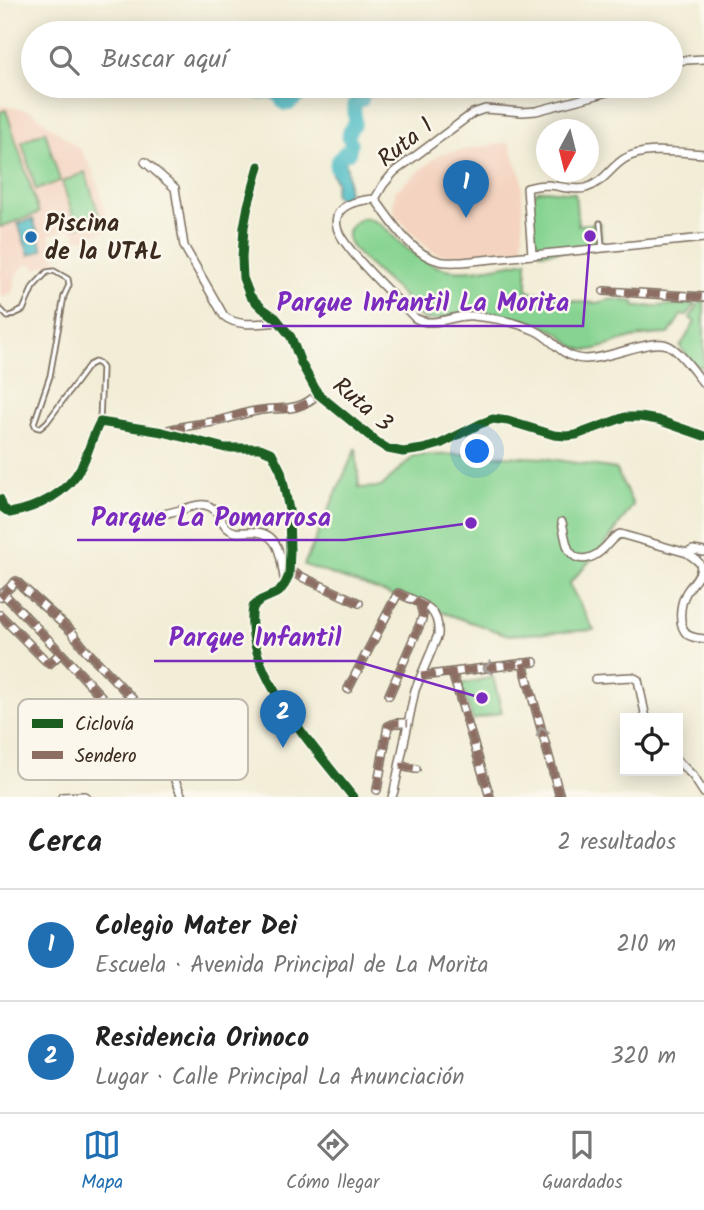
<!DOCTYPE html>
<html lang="es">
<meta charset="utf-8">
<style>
:root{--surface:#fff;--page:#f6f6f6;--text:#222;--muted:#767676;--line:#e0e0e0;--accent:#1f6fb2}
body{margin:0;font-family:Kalam,sans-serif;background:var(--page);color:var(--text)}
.controls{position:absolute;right:21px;bottom:21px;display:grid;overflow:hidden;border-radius:0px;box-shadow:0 4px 18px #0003}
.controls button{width:63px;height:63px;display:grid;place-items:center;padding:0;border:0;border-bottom:2px solid var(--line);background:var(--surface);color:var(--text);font:35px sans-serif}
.compass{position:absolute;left:536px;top:119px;width:63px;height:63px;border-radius:50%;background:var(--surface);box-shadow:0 4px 18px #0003;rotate:187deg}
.you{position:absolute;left:478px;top:452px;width:24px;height:24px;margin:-18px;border:5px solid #fff;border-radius:50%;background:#1a73e8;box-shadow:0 0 0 10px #1a73e833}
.badge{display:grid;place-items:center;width:46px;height:46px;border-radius:50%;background:var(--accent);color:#fff;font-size:23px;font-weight:700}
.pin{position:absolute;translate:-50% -58px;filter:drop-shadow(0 2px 4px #0008)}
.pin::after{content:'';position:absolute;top:37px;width:24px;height:21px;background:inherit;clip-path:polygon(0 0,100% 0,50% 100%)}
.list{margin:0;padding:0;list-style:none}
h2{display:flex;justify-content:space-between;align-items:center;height:91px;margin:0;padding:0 28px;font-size:30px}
h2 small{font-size:23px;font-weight:400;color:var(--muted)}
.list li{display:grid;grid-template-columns:46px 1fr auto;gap:21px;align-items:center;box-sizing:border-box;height:112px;padding:0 28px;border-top:2px solid var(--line)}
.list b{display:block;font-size:26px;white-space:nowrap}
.list p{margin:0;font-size:23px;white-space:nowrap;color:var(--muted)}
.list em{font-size:23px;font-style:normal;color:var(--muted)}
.icon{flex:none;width:38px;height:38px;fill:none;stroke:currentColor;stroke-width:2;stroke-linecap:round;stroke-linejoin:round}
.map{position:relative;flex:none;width:704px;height:797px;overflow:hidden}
.search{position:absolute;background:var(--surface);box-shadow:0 4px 18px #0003;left:21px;right:21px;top:21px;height:77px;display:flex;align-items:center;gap:18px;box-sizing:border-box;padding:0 24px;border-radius:38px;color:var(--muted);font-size:26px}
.sheet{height:315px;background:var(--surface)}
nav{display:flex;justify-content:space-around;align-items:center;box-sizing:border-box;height:98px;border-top:2px solid var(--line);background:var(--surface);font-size:19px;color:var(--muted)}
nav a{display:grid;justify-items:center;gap:4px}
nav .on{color:var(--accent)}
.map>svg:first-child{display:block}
.built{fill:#f4d3c0}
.green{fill:#87d492;stroke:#617f58;stroke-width:2}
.water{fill:#4cbbc4;stroke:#447271;stroke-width:2}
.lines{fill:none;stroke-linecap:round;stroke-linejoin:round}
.river{stroke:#4cbbc4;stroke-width:14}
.service-casing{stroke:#7b6e5e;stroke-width:7}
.minor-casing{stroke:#7b6e5e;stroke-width:10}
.service{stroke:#fff;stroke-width:3.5}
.minor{stroke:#fff;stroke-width:7}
.quiet{stroke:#8d6e63;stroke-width:7;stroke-dasharray:14 7;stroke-linecap:butt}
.cycleway-casing{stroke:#fbf7ec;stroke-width:13}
.cycleway{stroke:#1b5e20;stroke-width:9}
.oneway{stroke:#a79f9a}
.poi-dot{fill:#1f6fb2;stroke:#fbf7ec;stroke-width:2.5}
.labels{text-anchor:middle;stroke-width:5;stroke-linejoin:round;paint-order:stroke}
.street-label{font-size:24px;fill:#3b2a1e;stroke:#fbf7ec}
.poi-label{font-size:24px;font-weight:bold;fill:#3b2a1e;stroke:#fbf7ec;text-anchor:start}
.key{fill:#fbf7ec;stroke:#c1baae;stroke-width:2}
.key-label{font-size:19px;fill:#3b2a1e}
.leader{fill:none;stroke:#7b2cbf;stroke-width:2.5}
.callout-dot{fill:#7b2cbf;stroke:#fbf7ec;stroke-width:2.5}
.callout-label{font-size:26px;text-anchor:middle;font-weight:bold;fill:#7b2cbf;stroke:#fbf7ec;stroke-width:5;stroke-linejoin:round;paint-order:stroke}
</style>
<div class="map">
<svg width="704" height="797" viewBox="0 0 704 797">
<rect width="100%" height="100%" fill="#fbf7ec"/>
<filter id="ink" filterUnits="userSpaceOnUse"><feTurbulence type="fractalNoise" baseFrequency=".0143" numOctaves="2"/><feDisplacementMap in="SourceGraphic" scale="14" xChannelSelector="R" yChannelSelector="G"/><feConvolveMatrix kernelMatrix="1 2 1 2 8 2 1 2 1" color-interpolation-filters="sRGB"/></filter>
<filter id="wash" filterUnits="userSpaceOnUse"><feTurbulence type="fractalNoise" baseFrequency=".00686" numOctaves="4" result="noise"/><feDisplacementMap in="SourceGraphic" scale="28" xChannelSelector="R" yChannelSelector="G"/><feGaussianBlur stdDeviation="1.57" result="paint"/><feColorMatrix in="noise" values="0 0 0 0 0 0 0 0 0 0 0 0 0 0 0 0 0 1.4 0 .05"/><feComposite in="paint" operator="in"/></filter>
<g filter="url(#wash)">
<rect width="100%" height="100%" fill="#f2edd6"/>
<path class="built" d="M0,105L31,111L81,150L93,171L109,222L107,230L82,239L77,238L72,228L49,235L57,261L35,269L32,264L25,265L16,275L14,289L10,295L0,298Z
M509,142L522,179L523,248L447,256L435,253L422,243L397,217L393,206L395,191L440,154Z"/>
<path class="green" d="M6,110L39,213L0,227V112Z
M45,131L60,181L36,190L22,142Z
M85,172L100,218L77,227L62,182Z
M545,190L575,193L578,225L600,223L602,247L541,253V248H535L531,197L538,191Z
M361,218C379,218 388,232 400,243C412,253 427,264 442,268C465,275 503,265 527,261V291L579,302L596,303L613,299L634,302L635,307L695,304L687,316L681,315L669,334C653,334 637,336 622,341C610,344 598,351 586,350C573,349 568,340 559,333C554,330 532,322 524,320C510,316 486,311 472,311C456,311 441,323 425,319C415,316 409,304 403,296C391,283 352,254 348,239C345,229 354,223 361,218Z
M701,301L704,302V370L700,365L696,367L680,347L695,322L690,318Z
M356,448L359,488L381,487L414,456L462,454L544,458L616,469L633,505L607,542L569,584L594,630L508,635L304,565Z
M493,677L502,712L473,720L461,684Z"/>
<path class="water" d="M345,152L349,153L345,159C348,170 350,191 345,200H340L334,194L336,182L332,174L331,164L335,157Z
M33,219L43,250L29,255L18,224Z"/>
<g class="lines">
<path class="river" d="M252,86C261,98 263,90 273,92C279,93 281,100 285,104H289L311,86
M336,168L337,161L345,152L349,153L351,142C346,136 350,128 355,124C356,116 353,110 355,102L362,100L363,92L361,86"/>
</g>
</g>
<g filter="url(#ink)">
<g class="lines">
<defs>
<path id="service" d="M600,223L602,247
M0,309L8,317L23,310L33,287L47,272L54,271L68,279L69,285L64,296L50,376L34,423L36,427L40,428L47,422L89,365L95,362L99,364L102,368L100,422"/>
<path id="minor" d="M671,61L704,59
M145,162L175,188L184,246L224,316C238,328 263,323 280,322
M259,166L248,206L244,227L242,258L243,278L250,296L262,308L276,318L291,337L301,363L318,394L377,442L388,449L403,452L423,449L440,444L480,424L493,419L508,421L554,435L566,436L576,435L625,417H640L658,420L704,436
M375,199C358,200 332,205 337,227C340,246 399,301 415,318C435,329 453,314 473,316C494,318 517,322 536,331C551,338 560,354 577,358C601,364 646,338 667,345C679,349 695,373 704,384
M375,199C392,222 410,253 439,261C446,263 455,262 462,262L704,238
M375,199L383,185L394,172L473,113L485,109L523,112L536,111L597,95L626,86
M532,254L527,188C534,186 541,185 548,185C560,186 574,191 586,188C603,183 610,168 624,159C646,146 680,153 704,154
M604,291L704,297
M163,432C180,425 200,425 218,421C231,418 243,413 256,411C282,406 296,414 318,394
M0,499L3,508L10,513C37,508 68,493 81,467C89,452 92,436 100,422L163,432L225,448H260L272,453L281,471L289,510L290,550L289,575L285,584L279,592L261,600L253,607C241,670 317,750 353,797
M110,516C136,524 158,515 184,509C190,507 198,504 205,505C222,508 219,528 235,532C242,533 250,531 257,532C282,535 281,563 285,584
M562,522C564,530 565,542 569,550C578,565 594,558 603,549C610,543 612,537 620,534L687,553C691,556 698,560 700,564C704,574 690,585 686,593C680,604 677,626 688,635C693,638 698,638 704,639
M687,553L693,550L704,552
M289,571L359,603
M0,597L16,581L71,631L84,648L131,697L150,721L182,797
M0,615L49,664L61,653L3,593
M61,653L124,721L137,728L160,745
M523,663L560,797
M452,672L490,797
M421,676L534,662
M595,679L632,677L638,680L646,718
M348,689L398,593C420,604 440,605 438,635L415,690L394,791L392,797
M389,695L421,622L423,615L420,603
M66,717C80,731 112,770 132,763C142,760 152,752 161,746
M678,761L693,776L704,793
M400,766L416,769
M377,790L388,726L395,723H408
M62,797L84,796L86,797"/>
</defs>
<use href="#service" class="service-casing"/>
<use href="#minor" class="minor-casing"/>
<use href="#service" class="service"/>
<use href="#minor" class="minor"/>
<path class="quiet" d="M604,291L704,297
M171,429L220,420L252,411L271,408L293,409L309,402L318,394
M289,571L359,603
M0,597L16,581L71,631L84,648L131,697L150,721L161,746
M0,615L49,664L61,653L3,593
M61,653L124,721L137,728L160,746
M523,663L560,797
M452,672L490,797
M421,676L534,662
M348,689L398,593L429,608
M389,695L421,622L423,615L420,603
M66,717C80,731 112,770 132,763C142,760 152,752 161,746
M400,766L416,769
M377,790L388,726L395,723H408"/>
<defs>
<path id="cycleway" d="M259,166L248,206L244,227L242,258L243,278L250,296L262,308L276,318L291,337L301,363L318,394L377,442L388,449L403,452L423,449L440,444L480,424L493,419L508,421L554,435L566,436L576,435L625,417H640L658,420L704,436
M0,499L3,508L10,513C37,508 68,493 81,467C89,452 92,436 100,422L163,432L225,448H260L272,453L281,471L289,510L290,550L289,575L285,584L279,592L261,600L253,607C241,670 317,750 353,797"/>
</defs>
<use href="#cycleway" class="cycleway-casing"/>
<use href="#cycleway" class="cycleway"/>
</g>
<defs><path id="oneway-chevron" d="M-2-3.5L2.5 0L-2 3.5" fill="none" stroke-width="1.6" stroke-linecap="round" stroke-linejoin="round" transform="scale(1.75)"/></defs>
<g class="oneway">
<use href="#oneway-chevron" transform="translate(488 668) rotate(173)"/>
<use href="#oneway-chevron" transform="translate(542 731) rotate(-106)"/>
</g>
</g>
<circle class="poi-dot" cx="31" cy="237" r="7"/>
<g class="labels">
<g class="street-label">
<text transform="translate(405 142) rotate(-39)" y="8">Ruta 1</text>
<text transform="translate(363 404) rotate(40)" y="8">Ruta 3</text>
</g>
<g class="poi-label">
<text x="45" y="231">Piscina<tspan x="45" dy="28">de la UTAL</tspan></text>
</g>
</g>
<rect x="18" y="699" width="230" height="81" rx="10" class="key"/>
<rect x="32" y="719" width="31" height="9" fill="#1b5e20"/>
<rect x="32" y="751" width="31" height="8" fill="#8d6e63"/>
<g class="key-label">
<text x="75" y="730">Ciclovía</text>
<text x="75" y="762">Sendero</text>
</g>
<path class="leader" d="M590 236L583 326H262M471 523L345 540H77M482 698L355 661H154"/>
<g class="callout-dot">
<circle cx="590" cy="236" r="7"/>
<circle cx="471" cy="523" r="7"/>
<circle cx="482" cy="698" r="7"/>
</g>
<g class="callout-label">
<text x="423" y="311">Parque Infantil La Morita</text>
<text x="211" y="526">Parque La Pomarrosa</text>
<text x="255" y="646">Parque Infantil</text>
</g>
</svg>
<div class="controls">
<button><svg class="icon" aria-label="locate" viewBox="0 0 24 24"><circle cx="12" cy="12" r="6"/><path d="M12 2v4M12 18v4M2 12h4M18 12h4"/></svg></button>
</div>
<svg class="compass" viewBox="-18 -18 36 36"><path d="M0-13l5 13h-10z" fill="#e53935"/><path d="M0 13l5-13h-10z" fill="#767676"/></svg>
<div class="you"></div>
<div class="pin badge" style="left:466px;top:218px">1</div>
<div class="pin badge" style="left:283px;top:748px">2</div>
<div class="search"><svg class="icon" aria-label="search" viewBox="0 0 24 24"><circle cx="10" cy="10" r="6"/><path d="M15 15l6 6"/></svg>Buscar aquí</div>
</div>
<section class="sheet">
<h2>Cerca<small>2 resultados</small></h2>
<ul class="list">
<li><span class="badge">1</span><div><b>Colegio Mater Dei</b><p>Escuela · Avenida Principal de La Morita</p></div><em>210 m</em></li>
<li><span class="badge">2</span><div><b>Residencia Orinoco</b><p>Lugar · Calle Principal La Anunciación</p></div><em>320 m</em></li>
</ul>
</section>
<nav>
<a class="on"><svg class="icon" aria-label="map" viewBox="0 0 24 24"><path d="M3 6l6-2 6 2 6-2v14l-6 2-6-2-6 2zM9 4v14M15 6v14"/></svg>Mapa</a>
<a><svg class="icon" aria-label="directions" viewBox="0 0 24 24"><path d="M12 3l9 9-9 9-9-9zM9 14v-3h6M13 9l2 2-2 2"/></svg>Cómo llegar</a>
<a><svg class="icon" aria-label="saved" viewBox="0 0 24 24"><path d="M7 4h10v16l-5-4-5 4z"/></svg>Guardados</a>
</nav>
